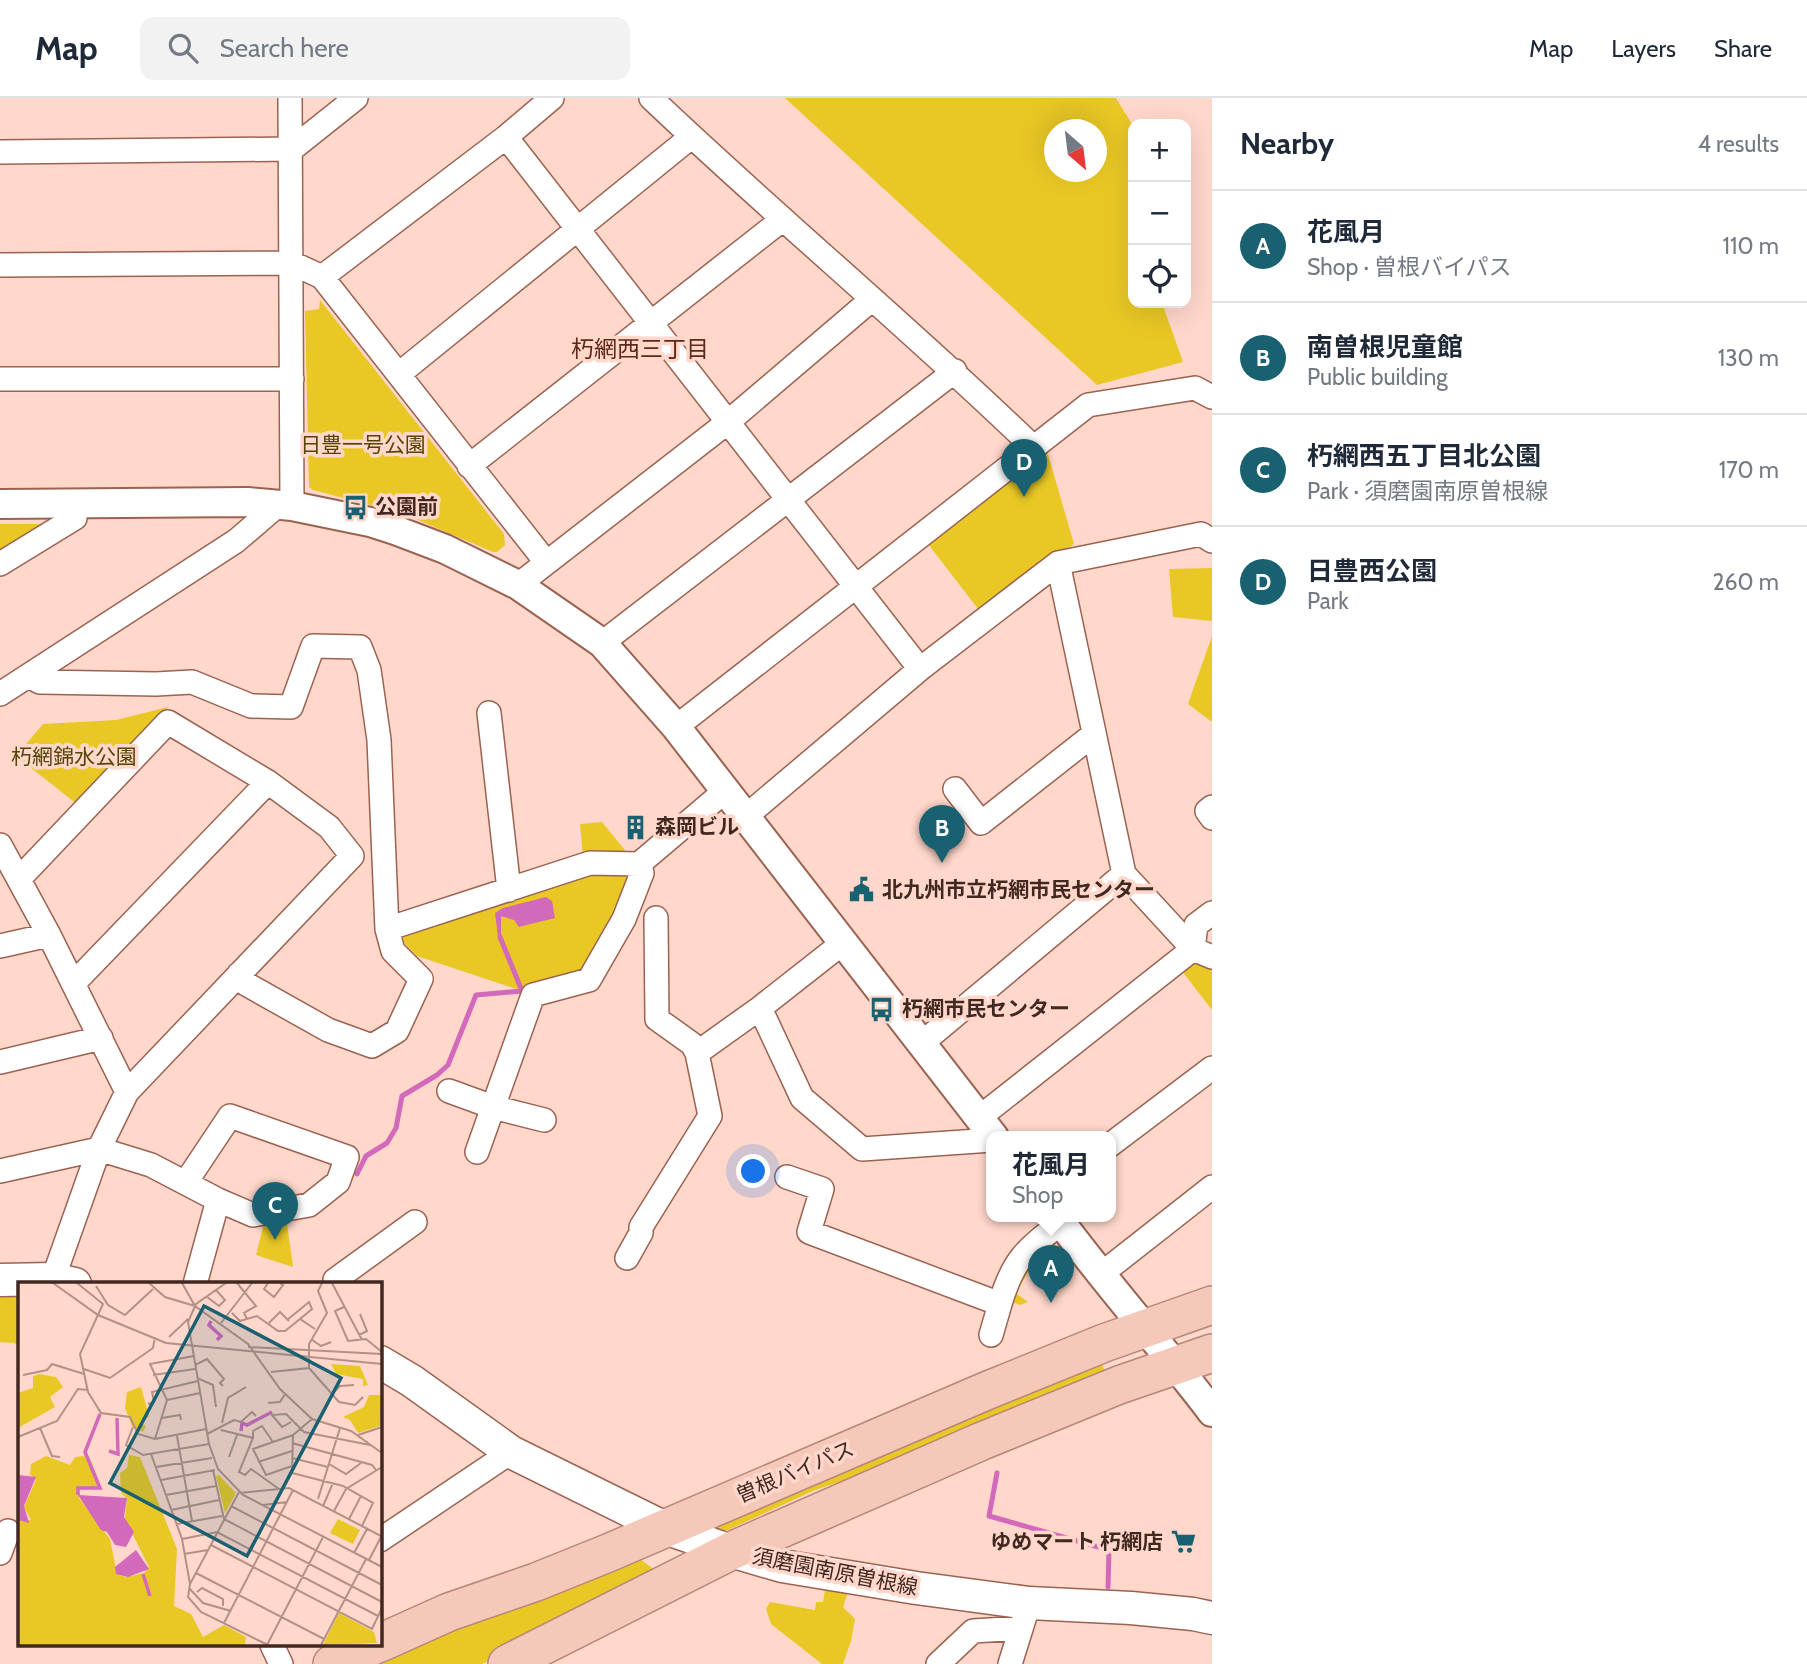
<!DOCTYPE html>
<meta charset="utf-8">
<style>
:root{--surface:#fff;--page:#f2f2f3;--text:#1f2937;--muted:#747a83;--line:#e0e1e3;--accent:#196171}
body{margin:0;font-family:Cabin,"Noto Sans JP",sans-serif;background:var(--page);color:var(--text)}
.controls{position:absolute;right:21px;top:21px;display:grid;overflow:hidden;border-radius:14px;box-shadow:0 7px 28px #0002}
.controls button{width:63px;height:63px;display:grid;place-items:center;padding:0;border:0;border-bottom:2px solid var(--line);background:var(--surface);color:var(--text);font:35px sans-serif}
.compass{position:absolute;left:1044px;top:21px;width:63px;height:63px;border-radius:50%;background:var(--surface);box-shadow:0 7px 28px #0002;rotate:152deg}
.you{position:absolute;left:754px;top:1074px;width:24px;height:24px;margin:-18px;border:5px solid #fff;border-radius:50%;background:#1a73e8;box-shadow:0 0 0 10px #1a73e833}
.badge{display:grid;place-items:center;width:46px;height:46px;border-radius:50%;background:var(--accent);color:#fff;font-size:23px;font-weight:700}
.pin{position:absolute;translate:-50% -58px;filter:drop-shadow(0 2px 4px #0008)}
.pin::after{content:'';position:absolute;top:37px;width:24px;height:21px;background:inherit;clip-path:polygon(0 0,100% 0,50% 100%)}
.popup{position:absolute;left:986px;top:1033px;width:130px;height:91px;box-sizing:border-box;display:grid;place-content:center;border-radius:14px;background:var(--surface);filter:drop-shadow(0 2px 5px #0005);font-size:23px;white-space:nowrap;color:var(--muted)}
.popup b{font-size:26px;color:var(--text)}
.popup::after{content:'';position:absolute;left:50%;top:100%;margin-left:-14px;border:14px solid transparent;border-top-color:var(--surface)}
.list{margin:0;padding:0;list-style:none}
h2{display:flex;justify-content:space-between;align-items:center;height:91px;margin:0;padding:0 28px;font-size:30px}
h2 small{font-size:23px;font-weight:400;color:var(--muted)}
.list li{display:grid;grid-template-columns:46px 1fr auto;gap:21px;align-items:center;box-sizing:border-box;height:112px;padding:0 28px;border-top:2px solid var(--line)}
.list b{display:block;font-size:26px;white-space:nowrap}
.list p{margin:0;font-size:23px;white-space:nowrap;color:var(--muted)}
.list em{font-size:23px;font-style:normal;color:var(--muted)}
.icon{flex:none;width:38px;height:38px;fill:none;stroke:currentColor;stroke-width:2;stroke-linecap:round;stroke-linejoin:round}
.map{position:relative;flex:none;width:1212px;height:1566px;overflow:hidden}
header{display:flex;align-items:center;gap:42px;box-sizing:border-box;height:98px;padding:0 35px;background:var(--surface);border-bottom:2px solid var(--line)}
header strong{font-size:33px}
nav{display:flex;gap:38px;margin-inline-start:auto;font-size:24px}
.search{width:490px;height:63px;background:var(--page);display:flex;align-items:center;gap:18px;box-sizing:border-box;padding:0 24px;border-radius:14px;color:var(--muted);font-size:26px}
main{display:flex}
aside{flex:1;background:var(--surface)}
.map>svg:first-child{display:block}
.green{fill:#e9c825;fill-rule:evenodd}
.water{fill:#d269bb}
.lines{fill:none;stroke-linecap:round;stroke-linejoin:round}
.stream{stroke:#d269bb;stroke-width:5}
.minor-casing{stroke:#9b6252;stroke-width:26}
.tertiary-casing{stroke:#9b6252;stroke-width:32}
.secondary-casing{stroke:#9b6252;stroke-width:35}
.trunk-casing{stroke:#b58779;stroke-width:40}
.minor{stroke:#fff;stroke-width:23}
.tertiary{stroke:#fff;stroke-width:28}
.secondary{stroke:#fff;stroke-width:32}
.trunk{stroke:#f6c8ba;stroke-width:37}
.labels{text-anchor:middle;stroke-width:7;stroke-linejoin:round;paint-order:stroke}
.park-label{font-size:21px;fill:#534607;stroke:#ffd7cb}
.poi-label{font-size:21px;font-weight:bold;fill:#412821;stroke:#ffd7cb;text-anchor:start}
.street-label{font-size:21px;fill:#412821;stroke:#ffd7cb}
.neighbourhood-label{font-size:23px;fill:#5d291b;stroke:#ffd7cb}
.inset-river{fill:none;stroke:#d269bb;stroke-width:3.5}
.inset-road{fill:none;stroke:#b39187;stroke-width:2}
.view{fill:#196171;fill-opacity:0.15;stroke:#196171;stroke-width:3.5}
.inset-edge{fill:none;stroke:#412821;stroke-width:3.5}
</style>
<header>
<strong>Map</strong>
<div class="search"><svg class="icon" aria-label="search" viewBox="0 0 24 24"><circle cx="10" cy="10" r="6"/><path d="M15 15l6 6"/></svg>Search here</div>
<nav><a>Map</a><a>Layers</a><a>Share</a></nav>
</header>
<main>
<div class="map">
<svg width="1212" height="1566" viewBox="0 0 1212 1566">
<rect width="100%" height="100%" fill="#ffd7cb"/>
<path class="green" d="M785,0H1116L1133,28V205H1162L1183,264L1097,287ZM1055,32H1097V74H1055Z
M320,202L504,436L505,447L497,454H493L404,416L313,392L309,389L305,213L319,211Z
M1047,353L1074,446L982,516L928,446Z
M0,426H48L0,459Z
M1212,470V523L1173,519L1169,471Z
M1212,538V624L1188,606Z
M168,609L78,707L16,658L43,626L116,622Z
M602,724L633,762L583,759L580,726Z
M585,776L636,779L588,875L528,895L417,858L405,846L401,836Z
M1200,859L1212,864V912L1182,873Z
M264,1125L287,1126L293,1169L256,1157Z
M1055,1143L1056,1146C1039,1161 1025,1174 1017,1196L1028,1204L1020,1207L1009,1203L1022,1170Z
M0,1191H19V1248L14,1245L0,1244Z
M1101,1264L1106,1275L891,1367L815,1392L728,1432L717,1434L714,1425Z
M637,1459L663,1478L482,1566H361Z
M826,1486L850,1488L843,1509L855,1521L851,1543L843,1566H822L771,1526L766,1511L770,1504L815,1512L816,1504H823Z"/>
<path class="water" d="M546,799L552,803L555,820L519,829L514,822L501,818V839H498L495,815L503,810Z"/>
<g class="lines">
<path class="stream" d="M357,1076L366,1058L387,1045L396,1030L402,998L437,977L448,967L476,897L522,893L500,839
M997,1375L989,1418L1109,1452L1108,1489"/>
<defs>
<path id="minor" d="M290,0L292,408
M651,0C776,119 909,229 1033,349
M506,39L920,571
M0,54L292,51L356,0
M0,167L292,165L322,179L546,464
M322,179L506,39L552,0
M399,276L691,39
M0,281H292
M469,368L783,121
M1058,465L1124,776L1193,851L1212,859
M0,466L75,420L76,406
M518,487L728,324L871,202
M602,545L955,273
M28,578L40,584L156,586L192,584L251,608L291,609L313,548L360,549L369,572L379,642L387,831L590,765L639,766L725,693
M0,596L236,443L278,407
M489,615L509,792
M676,629L1088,307L1195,290L1212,299
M955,691L981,725L1094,636
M1212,709L1207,713L1212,720
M745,719L920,571L1058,465L1201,436L1212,443
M0,747L49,837L127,994
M19,781L168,624L268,684L329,729L352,758L127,994L99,1051L53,1181
M0,848L49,837
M239,876L246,886L328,932L372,948L397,933L421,881L393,853L387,831
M74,885L268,684
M760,910L802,1000L862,1051L992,1042
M922,945L1124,776
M697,955L760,910L844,844
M0,964L101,940
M449,993L493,1009L533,897L589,882L624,821L642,775L639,766
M980,1019L1193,851L1196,827L1212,815
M1110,1047L1212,970
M477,1054L493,1009L544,1022
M0,1073L99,1051L151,1067L218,1102L253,1117L309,1107L338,1084L347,1059L230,1018L186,1084
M787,1079L822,1091L809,1134L1000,1206C1013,1162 1025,1152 1061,1125
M627,1160L641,1135V1129L710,1018L697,955L692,946L657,921L656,820
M1100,1177L1212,1089
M195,1186L218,1102
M335,1186V1182L415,1124
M991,1237L1000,1206
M380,1442L511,1354
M0,1455L8,1433
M272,1547L281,1566
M938,1566L973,1533L1021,1530
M1010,1566L1025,1518"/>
<path id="tertiary" d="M0,406L248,404L292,408L370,424L395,432L445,451L518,487L602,545L676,629L994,1039
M1057,1119C1106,1186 1162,1248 1212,1314"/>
<path id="secondary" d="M0,1182L53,1181L75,1186
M380,1264L412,1283L511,1354L665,1430L731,1453L782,1468L916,1490L1029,1505L1131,1510L1193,1516L1212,1520"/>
<path id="trunk" d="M380,1545L449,1514L536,1484L608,1455L986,1293L1104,1245L1212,1207
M332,1566L375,1547
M507,1566L731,1453L982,1343L1119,1287L1212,1255"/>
</defs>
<use href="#minor" class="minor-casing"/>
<use href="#tertiary" class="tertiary-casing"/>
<use href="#secondary" class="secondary-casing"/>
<use href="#trunk" class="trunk-casing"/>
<use href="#minor" class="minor"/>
<use href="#tertiary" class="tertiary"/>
<use href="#secondary" class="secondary"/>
<use href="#trunk" class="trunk"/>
</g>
<defs>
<symbol id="bus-bare" viewBox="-9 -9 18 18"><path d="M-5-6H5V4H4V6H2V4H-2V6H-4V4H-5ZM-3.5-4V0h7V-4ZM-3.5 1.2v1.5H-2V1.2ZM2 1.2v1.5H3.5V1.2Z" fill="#196171" stroke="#ffd7cb" stroke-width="2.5" paint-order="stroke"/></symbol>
<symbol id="building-bare" viewBox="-9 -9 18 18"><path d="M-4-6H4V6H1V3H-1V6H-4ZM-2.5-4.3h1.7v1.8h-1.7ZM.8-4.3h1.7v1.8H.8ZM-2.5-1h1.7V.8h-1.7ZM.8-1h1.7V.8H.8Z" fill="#196171" stroke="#ffd7cb" stroke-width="2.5" paint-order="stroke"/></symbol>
<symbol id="civic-bare" viewBox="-9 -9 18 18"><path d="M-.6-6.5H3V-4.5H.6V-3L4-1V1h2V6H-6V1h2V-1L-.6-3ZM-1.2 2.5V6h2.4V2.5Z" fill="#196171" stroke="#ffd7cb" stroke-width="2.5" paint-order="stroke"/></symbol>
<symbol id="supermarket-bare" viewBox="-9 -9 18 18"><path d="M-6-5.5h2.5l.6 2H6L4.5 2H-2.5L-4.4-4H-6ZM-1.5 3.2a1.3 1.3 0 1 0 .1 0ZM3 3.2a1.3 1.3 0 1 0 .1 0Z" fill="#196171" stroke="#ffd7cb" stroke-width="2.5" paint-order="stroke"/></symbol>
</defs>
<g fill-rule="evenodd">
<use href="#bus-bare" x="338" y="392" width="35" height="35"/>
<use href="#building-bare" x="618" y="712" width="35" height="35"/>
<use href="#civic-bare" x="844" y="774" width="35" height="35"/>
<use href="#bus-bare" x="864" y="894" width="35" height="35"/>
<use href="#supermarket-bare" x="1166" y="1426" width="35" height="35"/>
</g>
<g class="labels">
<g class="park-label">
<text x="363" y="354">日豊一号公園</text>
<text x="74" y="666">朽網錦水公園</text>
</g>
<g class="poi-label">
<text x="375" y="416">公園前</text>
<text x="655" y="736">森岡ビル</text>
<text x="882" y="799">北九州市立朽網市民センター</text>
<text x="902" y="918">朽網市民センター</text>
<text x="1163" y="1451" text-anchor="end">ゆめマート 朽網店</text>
</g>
<g class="street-label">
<text transform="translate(795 1374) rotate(-23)" y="7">曽根バイパス</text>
<text transform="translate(835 1474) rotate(11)" y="7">須磨園南原曽根線</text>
</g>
<g class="neighbourhood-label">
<text x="640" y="259">朽網西三丁目</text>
</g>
</g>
<g transform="translate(18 1184)">
<rect width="364" height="364" fill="#ffd7cb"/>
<path d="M313,82L342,84L350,103L345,104V97L318,92ZM21,92L38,95L45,105L32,115L37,125L0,146V111L15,106V94ZM123,105L131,134L123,141L128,144L125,150L114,144L107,126L109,110ZM351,113H364L362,144L340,151L332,138L325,135L346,125ZM111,173L122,175L159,267L156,324L173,332L185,355L206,343L228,355L227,363H0V238H13L6,225L18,198L12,192L13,182L28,174L52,183L57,175L66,174L74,181L80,207H61V216L92,257L99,292L108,295L126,291L131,285L107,237L109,217L103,211L102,191L109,186ZM201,193L218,211L207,231L198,194ZM320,237L342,248L335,262L312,251ZM321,331L356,350L359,361L305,363Z" fill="#e9c825"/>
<path d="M0,193L18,195L6,224L11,241L0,238ZM60,213L109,216L106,235L116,250L108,265L97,263L89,250L83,248ZM118,268L131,287L110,295L98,292L97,285Z" fill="#d269bb"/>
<path class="inset-river" d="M193,39L191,43L203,54L199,58M223,149L224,141L229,143L254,130M91,169L100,172L99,136M60,213V206H82L67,170L82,132M125,292L132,314"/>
<path class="inset-road" d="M35,1L80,33L148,61L364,82M59,1L85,22L62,72L70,110L83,131L112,135L120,152L137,157L188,147M131,1L147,15L177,24M164,1L177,24L230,62L262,107L294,137L333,149L364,171M208,1L178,22L170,40L191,162L200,187L225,213L364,285M219,1L238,24L226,31L229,37M250,1L246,7L256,15L265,3L262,1M314,1L344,58M78,4L90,23L107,33L135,7M189,15L201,24L207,18L198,8M326,25L317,29L330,59L348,57L364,70M214,31L222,39L239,34L260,49H267L282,37L297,47M269,38L291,20L294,27L282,37M203,41L234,1M251,41L262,30L271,39M341,53L349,49L342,32M151,55L170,37M293,57L303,64L313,60M230,65L364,72M177,83L189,77L206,97L202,101L205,104M291,86L321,120L337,123L345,115M66,87L92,96L135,66L137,55M253,90L291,86V62L309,31L300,9L304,1M5,93L29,88L34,82L66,92M135,93L177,87M179,96L195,103L198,125M315,111L322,104L336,103M149,118L182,111M250,121L262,120L267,112M130,122L136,120L134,110L180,99M144,136L162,133L163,138M273,140L264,145L254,133L268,132L286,150L352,163M204,141L210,116L228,105M115,145L108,163L125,173L191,162M22,146L34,174L42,175M203,148L235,156L221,190L227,193L233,187L261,207M189,152L216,138L223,140L234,130L238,134M275,153L274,191L325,204L355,221L344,244M340,153L364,145M159,154L174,239M0,155L39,139L60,107L70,108M235,156V149L244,144L255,160M137,157L149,118L132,82L176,74M274,161L354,183L358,188M133,172L164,257L172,302M211,175L219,153M274,176L310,185M240,180L274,169M311,182L328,192L343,181M274,184L248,193L235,167L275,153L294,137M138,185L194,176M195,188L206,237L364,320M143,198L197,188M221,210L172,302L170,315L183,330L250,363M222,211L271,206L363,254M148,213L198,204M300,217L322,146M245,223L269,220M213,224L364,303M305,224L315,201M153,228L201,218M316,229L328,207L364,185M331,237L343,214M159,242L204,234M164,257L199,250L360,334M193,263L354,347L364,326M336,271L349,247M166,272L190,268M351,278L364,253M178,291L306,357M171,306L185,321L213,329M179,310L184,306L205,317V324M206,341L275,208M249,363L305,255M303,363L348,277"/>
<path class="view" d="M186,24L323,96L229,274L92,201Z"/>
<rect width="364" height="364" class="inset-edge"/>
</g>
</svg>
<div class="controls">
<button>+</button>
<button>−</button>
<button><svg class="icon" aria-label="locate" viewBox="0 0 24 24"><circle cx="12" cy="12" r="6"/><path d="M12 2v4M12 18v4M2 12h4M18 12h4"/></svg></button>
</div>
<svg class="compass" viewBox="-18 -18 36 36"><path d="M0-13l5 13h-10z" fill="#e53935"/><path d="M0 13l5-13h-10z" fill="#747a83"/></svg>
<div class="you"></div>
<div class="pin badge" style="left:1051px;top:1205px">A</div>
<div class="popup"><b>花風月</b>Shop</div>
<div class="pin badge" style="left:942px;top:765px">B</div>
<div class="pin badge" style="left:275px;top:1142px">C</div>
<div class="pin badge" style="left:1024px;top:399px">D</div>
</div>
<aside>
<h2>Nearby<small>4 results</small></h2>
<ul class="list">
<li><span class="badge">A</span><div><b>花風月</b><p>Shop · 曽根バイパス</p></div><em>110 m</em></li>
<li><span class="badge">B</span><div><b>南曽根児童館</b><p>Public building</p></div><em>130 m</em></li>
<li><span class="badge">C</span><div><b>朽網西五丁目北公園</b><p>Park · 須磨園南原曽根線</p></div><em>170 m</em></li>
<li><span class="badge">D</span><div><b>日豊西公園</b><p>Park</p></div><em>260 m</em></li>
</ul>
</aside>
</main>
